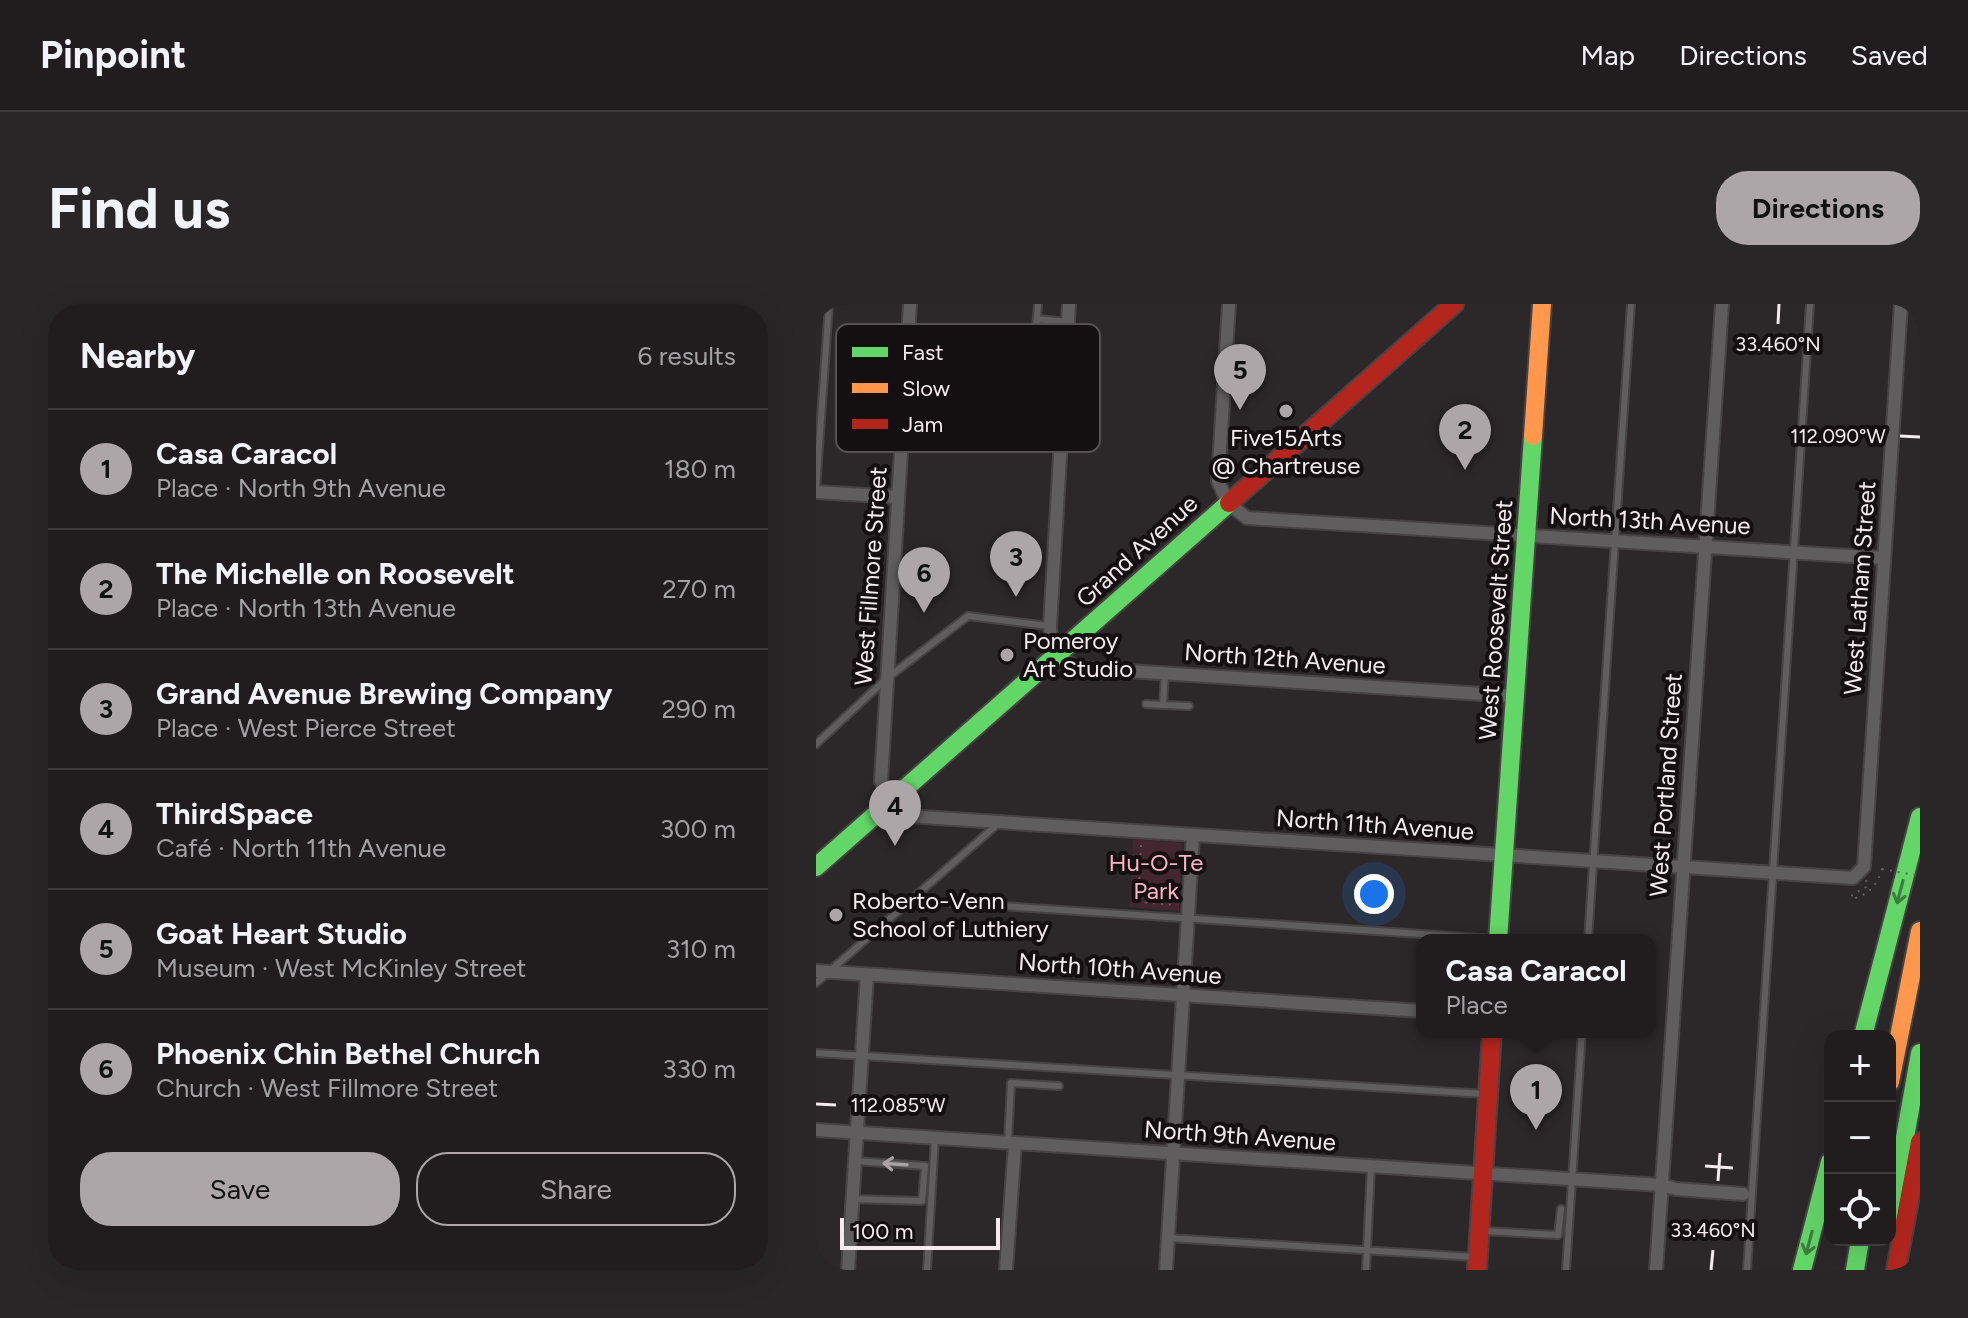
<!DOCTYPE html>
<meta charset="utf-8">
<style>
:root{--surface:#211d1e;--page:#292627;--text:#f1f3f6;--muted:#a2a2a4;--line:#3e3b3c;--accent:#ada6a8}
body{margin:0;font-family:Figtree,sans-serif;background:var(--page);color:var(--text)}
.controls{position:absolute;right:24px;bottom:24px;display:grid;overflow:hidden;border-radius:16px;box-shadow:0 8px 32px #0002}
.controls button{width:72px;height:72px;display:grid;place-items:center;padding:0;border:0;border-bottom:2px solid var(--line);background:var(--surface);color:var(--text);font:40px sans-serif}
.scale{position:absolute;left:24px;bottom:20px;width:160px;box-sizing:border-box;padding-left:8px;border:4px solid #f3ebed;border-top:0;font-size:22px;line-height:28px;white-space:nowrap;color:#f3ebed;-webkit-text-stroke:6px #140f10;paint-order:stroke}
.you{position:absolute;left:558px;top:590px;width:28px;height:28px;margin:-20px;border:6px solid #fff;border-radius:50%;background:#1a73e8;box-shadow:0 0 0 12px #1a73e833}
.badge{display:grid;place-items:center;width:52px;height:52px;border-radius:50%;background:var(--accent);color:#111;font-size:26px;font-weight:700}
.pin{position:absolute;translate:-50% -66px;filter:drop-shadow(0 2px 4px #0008)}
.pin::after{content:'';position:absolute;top:42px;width:28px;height:24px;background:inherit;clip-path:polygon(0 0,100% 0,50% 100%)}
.popup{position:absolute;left:600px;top:630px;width:240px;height:104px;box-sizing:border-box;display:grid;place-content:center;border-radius:16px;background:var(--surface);filter:drop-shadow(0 2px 6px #0005);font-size:26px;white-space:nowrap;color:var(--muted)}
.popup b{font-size:30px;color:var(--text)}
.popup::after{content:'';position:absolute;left:50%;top:100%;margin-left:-16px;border:16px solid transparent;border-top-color:var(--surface)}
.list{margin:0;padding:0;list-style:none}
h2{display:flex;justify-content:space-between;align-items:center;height:104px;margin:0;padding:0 32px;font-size:34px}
h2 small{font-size:26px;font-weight:400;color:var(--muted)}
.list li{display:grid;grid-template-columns:52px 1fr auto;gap:24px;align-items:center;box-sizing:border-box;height:120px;padding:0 32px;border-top:2px solid var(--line)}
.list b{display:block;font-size:30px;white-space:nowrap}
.list p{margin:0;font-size:26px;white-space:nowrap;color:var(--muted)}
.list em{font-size:26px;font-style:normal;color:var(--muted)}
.actions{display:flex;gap:16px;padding:24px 32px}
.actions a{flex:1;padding:18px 0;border:2px solid var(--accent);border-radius:32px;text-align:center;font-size:28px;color:var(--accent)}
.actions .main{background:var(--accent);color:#111}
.icon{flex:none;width:44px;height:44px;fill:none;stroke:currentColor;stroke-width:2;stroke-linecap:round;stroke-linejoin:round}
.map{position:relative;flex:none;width:1104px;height:966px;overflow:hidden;border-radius:32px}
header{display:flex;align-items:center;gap:48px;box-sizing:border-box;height:112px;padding:0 40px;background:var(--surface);border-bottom:2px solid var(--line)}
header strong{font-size:38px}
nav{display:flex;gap:44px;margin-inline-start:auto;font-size:28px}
.intro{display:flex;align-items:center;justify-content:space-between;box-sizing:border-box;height:192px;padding:0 48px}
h1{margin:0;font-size:56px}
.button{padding:20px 36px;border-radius:32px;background:var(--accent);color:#111;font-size:28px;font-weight:700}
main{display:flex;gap:48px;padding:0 48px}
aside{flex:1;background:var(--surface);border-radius:32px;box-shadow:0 8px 32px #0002}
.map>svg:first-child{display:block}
.green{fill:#442630}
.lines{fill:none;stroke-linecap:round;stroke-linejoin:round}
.lane-casing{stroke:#474344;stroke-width:10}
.street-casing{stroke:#474344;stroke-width:16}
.fast-casing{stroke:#474344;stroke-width:22}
.slow-casing{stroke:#474344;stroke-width:22}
.jam-casing{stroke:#474344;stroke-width:22}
.path{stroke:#636060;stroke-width:2;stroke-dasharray:2 6;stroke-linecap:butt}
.lane{stroke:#605d5e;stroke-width:6}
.street{stroke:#605d5e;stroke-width:12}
.fast{stroke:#63d668;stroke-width:18}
.slow{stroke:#ff974d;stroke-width:18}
.jam{stroke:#b3261e;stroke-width:18}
.path-bridge{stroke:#636060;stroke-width:2;stroke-dasharray:2 6;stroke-linecap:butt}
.oneway{stroke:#3f7c40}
.oneway2{stroke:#aaa4a6}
.ticks{fill:none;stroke:#f3ebed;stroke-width:3}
.poi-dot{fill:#ada6a8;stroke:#140f10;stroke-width:3}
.labels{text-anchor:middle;stroke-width:8;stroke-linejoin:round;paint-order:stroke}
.poi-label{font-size:24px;fill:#f3ebed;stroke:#140f10;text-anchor:start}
.street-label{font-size:24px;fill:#f3ebed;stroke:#140f10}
.park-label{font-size:24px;fill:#fab4c7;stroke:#140f10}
.key{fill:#140f10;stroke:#575152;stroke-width:2}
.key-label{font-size:22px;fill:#f3ebed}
.ticks-label{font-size:20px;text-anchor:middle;fill:#f3ebed;stroke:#140f10;stroke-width:8;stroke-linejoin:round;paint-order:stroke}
</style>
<header>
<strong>Pinpoint</strong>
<nav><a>Map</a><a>Directions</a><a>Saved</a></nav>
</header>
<div class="intro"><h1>Find us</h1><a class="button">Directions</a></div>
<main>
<aside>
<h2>Nearby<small>6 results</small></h2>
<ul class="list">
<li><span class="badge">1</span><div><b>Casa Caracol</b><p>Place · North 9th Avenue</p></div><em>180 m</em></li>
<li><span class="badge">2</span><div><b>The Michelle on Roosevelt</b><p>Place · North 13th Avenue</p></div><em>270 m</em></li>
<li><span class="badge">3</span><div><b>Grand Avenue Brewing Company</b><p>Place · West Pierce Street</p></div><em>290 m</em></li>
<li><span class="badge">4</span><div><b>ThirdSpace</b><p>Café · North 11th Avenue</p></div><em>300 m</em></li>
<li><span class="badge">5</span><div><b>Goat Heart Studio</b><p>Museum · West McKinley Street</p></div><em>310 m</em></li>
<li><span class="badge">6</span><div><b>Phoenix Chin Bethel Church</b><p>Church · West Fillmore Street</p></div><em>330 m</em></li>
</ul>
<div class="actions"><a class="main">Save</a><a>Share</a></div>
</aside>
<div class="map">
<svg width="1104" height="966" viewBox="0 0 1104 966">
<rect width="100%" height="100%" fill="#2c2728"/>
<path class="green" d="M317,535L366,539L363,607L313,603Z"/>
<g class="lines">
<defs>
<path id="lane" d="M221,15L252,18
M219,38L222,0
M0,186L13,0
M330,400L347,401L349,369
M347,401L373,402
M0,440L70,375L152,312L233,322
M97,596L680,635
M772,636L815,0
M0,679L184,518
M0,749L669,790
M192,838L195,779L243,782
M36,895L106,897L109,862L40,857
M667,927L742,931L745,905
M352,934L658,953
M111,966L119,834
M550,966L555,863
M750,966L766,728
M931,966L994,0"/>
<path id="street" d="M94,0L65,477L76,497L91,512L1037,574L1048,563L1085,0
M253,0L234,322C234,340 247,359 265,364L698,392
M413,0L402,177L412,199L431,214L1067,254
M0,188L82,193
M0,667L606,707
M0,826L845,881L860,885L927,890
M32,966L51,671
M190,966L199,839
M350,966L377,531
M840,966L906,0"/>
<path id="fast" d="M0,563L413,199
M682,636L717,132
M1047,732L1104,513
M1074,918L1104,749
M986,966L1014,858
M1039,966L1044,936"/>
<path id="slow" d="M717,132L726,0
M1074,778L1104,627"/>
<path id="jam" d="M413,199L638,0
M661,966L676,728
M1080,966L1104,838"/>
</defs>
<use href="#lane" class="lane-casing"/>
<use href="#street" class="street-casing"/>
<use href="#fast" class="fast-casing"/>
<use href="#slow" class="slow-casing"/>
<use href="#jam" class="jam-casing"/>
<path class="path" d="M325,541L322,598L361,601
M1050,576L1052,582L1036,591V595C1053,591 1061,581 1066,565H1060"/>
<use href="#lane" class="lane"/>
<use href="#street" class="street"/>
<use href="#fast" class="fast"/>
<use href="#slow" class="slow"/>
<use href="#jam" class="jam"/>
<path class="path-bridge" d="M1066,565L1104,572"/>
</g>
<defs><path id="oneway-shaft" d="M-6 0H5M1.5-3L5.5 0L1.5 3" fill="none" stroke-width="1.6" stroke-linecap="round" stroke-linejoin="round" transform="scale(2)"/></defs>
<g class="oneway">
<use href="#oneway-shaft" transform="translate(1084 588) rotate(105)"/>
<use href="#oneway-shaft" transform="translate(993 939) rotate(105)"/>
</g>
<use class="oneway2" href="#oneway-shaft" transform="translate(79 860) rotate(-176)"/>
<path class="ticks" d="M962,20L963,0M1084,132L1104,133M0,800L20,801M889,862L917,864M902,877L904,849M895,966L897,946"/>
<g class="poi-dot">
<circle cx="470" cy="107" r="8"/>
<circle cx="191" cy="351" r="8"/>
<circle cx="20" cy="611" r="8"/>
</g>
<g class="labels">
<g class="poi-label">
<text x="470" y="142" text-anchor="middle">Five15Arts<tspan x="470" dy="28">@ Chartreuse</tspan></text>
<text x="207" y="345">Pomeroy<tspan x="207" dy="28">Art Studio</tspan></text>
<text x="36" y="605">Roberto-Venn<tspan x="36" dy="28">School of Luthiery</tspan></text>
</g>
<g class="street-label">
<text transform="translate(834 217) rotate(3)" y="8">North 13th Avenue</text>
<text transform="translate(321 247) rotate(-42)" y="8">Grand Avenue</text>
<text transform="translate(55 272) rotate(-86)" y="8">West Fillmore Street</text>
<text transform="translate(1044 284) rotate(-86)" y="8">West Latham Street</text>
<text transform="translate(680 316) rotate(-86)" y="8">West Roosevelt Street</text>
<text transform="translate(469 355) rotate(4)" y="8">North 12th Avenue</text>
<text transform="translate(850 481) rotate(-86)" y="8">West Portland Street</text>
<text transform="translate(559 521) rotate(4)" y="8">North 11th Avenue</text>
<text transform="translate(304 665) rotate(4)" y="8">North 10th Avenue</text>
<text transform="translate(424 832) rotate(4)" y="8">North 9th Avenue</text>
</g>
<g class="park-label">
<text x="340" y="567">Hu-O-Te<tspan x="340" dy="28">Park</tspan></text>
</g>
</g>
<rect x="20" y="20" width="264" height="128" rx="12" class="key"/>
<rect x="36" y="43" width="36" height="10" fill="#63d668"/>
<rect x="36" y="79" width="36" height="10" fill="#ff974d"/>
<rect x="36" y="115" width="36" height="10" fill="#b3261e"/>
<g class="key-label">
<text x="86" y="56">Fast</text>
<text x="86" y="92">Slow</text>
<text x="86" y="128">Jam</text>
</g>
<g class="ticks-label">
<text x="962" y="47">33.460°N</text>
<text x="1022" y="139">112.090°W</text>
<text x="82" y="808">112.085°W</text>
<text x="897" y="933">33.460°N</text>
</g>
</svg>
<div class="controls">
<button>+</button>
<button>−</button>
<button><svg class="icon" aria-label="locate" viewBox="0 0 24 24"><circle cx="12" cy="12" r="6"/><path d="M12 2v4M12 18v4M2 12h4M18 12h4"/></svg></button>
</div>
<div class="scale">100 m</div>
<div class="you"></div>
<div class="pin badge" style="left:720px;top:826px">1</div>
<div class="popup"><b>Casa Caracol</b>Place</div>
<div class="pin badge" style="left:649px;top:166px">2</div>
<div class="pin badge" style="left:200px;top:293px">3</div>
<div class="pin badge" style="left:79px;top:542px">4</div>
<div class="pin badge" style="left:424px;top:106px">5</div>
<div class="pin badge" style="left:108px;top:309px">6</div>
</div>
</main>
